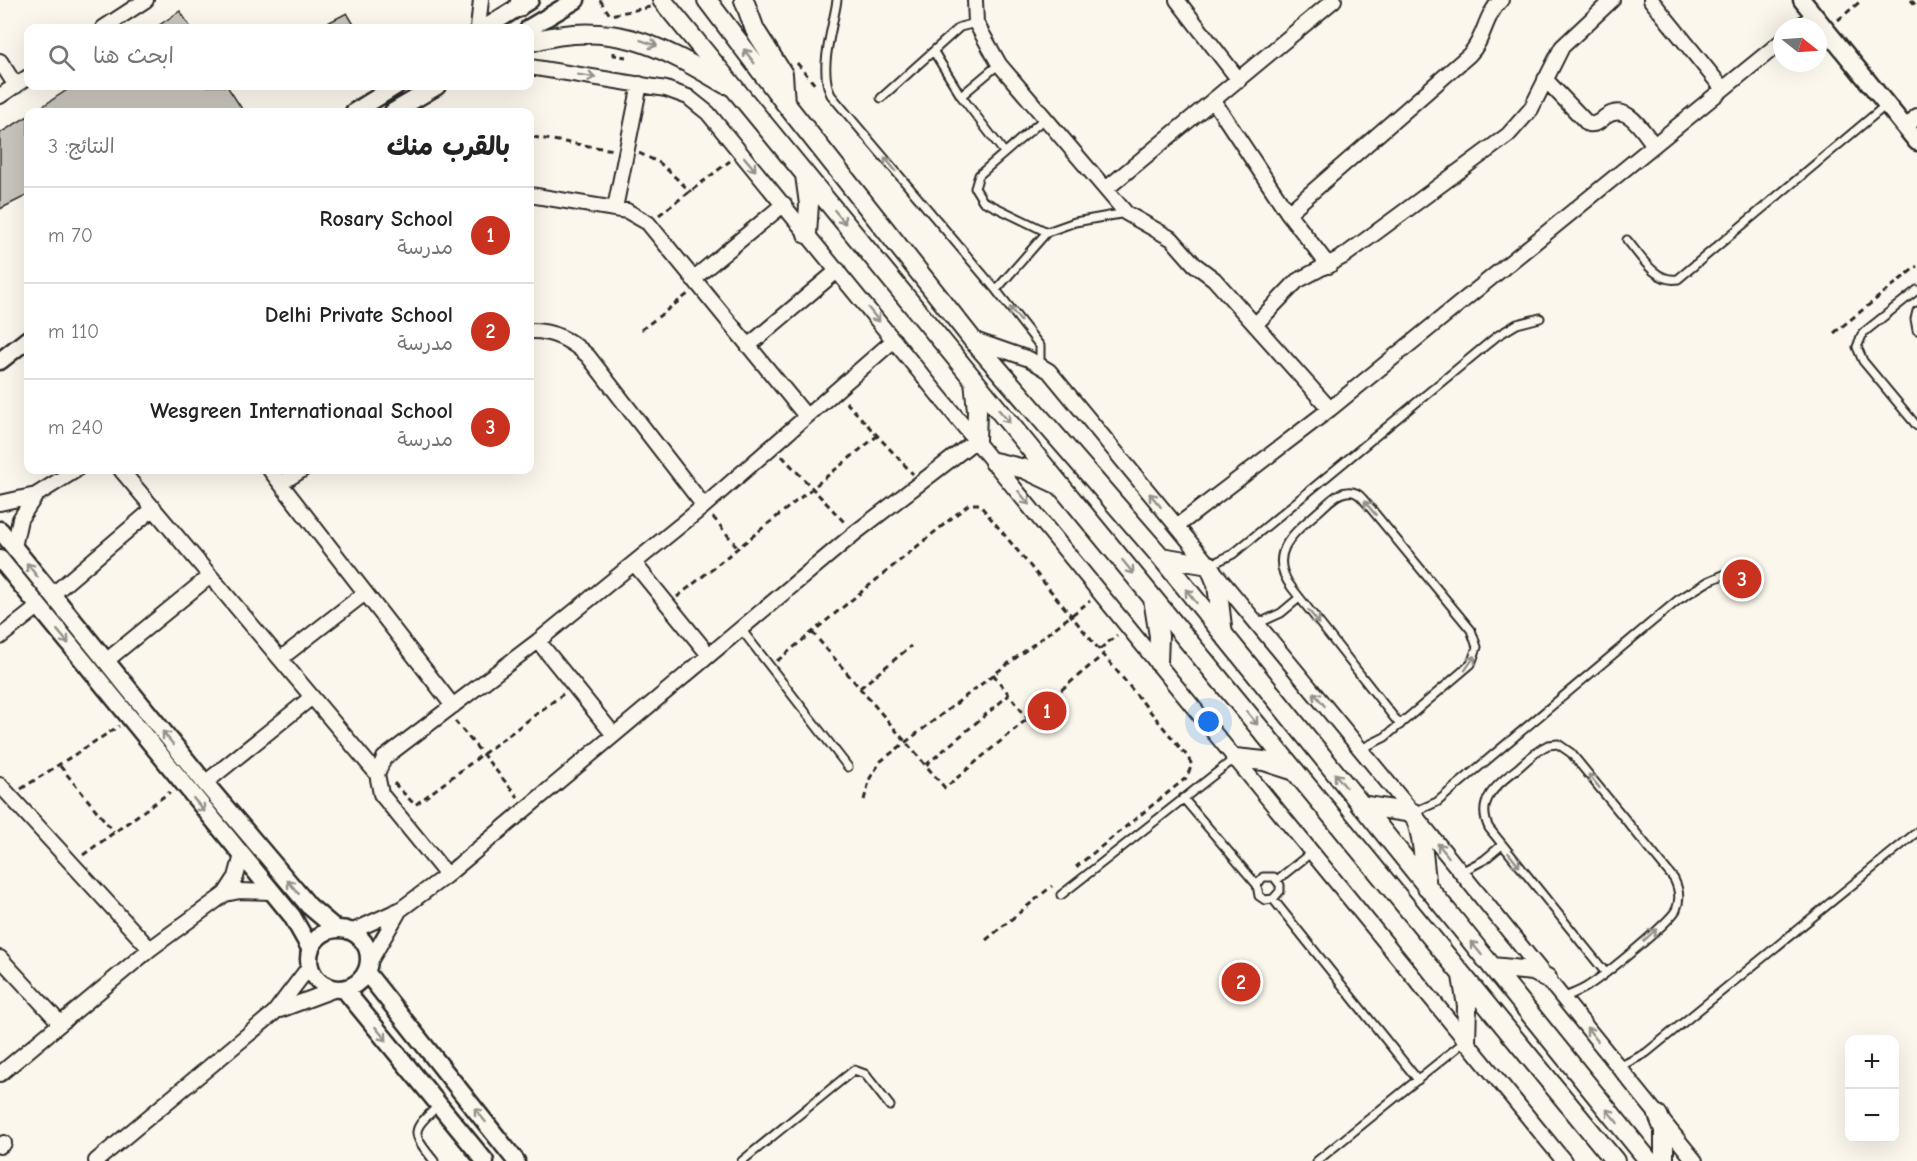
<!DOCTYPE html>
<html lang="ar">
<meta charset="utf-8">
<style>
:root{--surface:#fff;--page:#f6f6f6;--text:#222;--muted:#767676;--line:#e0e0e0;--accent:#c8321e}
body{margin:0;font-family:"Comic Neue","Playpen Sans Arabic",sans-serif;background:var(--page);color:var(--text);direction:rtl}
.controls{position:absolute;right:18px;bottom:18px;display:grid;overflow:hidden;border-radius:12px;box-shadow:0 6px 24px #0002}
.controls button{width:54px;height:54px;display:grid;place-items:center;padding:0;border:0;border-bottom:2px solid var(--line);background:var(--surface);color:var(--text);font:30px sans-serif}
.compass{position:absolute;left:1773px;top:18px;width:54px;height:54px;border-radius:50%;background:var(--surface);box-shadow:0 6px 24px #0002;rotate:107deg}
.you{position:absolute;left:1209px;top:722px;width:21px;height:21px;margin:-15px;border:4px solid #fff;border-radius:50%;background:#1a73e8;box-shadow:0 0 0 9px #1a73e833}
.badge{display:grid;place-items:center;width:39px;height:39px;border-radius:50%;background:var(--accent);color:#fff;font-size:20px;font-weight:700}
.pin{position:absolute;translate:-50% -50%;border:3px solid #fff;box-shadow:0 2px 6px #0006}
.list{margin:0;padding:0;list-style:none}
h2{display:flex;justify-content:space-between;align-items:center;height:78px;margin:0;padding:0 24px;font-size:26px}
h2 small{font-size:20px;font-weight:400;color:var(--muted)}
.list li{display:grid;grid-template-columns:39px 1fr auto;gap:18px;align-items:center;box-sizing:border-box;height:96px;padding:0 24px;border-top:2px solid var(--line)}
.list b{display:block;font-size:22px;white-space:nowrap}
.list p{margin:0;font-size:20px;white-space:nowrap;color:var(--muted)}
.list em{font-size:20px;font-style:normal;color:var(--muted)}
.icon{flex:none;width:33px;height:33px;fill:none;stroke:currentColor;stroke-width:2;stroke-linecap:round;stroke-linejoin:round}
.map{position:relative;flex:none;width:1917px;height:1161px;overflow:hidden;direction:ltr}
.search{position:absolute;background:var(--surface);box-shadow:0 6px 24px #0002;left:24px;top:24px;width:510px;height:66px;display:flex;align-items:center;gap:15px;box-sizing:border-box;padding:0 21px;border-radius:12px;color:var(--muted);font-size:22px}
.panel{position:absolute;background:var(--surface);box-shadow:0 6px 24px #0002;left:24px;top:108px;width:510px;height:366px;border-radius:12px;direction:rtl}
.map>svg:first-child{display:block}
.building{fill:#c7c4bc;stroke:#2b2b2b;stroke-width:1.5}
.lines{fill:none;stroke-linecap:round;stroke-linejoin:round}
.service-casing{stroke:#2b2b2b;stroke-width:11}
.minor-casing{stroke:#2b2b2b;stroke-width:18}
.tertiary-casing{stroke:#2b2b2b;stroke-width:21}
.secondary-casing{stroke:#2b2b2b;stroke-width:22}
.path{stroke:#2b2b2b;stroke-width:3;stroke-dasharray:6 4.5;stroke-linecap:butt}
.service{stroke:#fbf7ec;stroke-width:7}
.minor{stroke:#fbf7ec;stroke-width:14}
.tertiary{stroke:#fbf7ec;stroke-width:16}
.secondary{stroke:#fbf7ec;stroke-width:18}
.oneway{stroke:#93918c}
</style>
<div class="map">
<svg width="1917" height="1161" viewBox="0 0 1917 1161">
<rect width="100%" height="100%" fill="#fbf7ec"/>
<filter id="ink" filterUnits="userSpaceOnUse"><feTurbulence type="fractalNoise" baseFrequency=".0167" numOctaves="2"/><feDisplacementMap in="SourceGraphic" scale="12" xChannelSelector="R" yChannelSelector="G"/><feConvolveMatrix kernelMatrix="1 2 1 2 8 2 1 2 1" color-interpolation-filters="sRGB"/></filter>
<g filter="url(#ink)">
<path class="building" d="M180,11L191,28H155Z
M347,13L356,28H318Z
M73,86H227L244,112H34Z
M28,116V195L0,209V133Z"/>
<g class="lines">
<defs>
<path id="service" d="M837,0C833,29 818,68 831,95L996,290L1040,346V364
M934,52L961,96L1004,152
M961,96L999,64
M881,98L960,27L976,23
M1045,118L979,175L975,188L983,201L1047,232
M1627,240C1640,255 1655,283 1678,279L1886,105
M996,290L1047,232L1075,222L1126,213
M1917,290L1863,333L1857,347L1863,361L1917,426
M1917,311L1915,319L1917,330
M1210,565L1233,554L1497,336L1517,324L1540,318
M1257,624L1281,613L1299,598
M741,629L848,767
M1361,749L1385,737L1471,664L1477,647L1471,630L1363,499C1359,494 1354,491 1347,492C1336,493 1327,504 1320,510C1295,532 1265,553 1292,588L1400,725
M1183,798L1257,885L1259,896L1265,900L1273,899L1280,891V885L1274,877H1263L1257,885
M1414,812L1437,802L1678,600L1709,581L1742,567
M1461,872L1484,860L1502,845
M1277,880L1312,852
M1061,895L1234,759
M1273,899L1418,1080
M1563,998C1571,994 1581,991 1588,986C1605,975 1668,924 1676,910C1681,899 1679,889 1674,879L1571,753L1558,744L1548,745C1537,750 1527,760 1518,768C1498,784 1475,800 1489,828L1605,972
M1619,1067L1646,1053L1917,832
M434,1161C410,1131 411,1131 439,1105
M742,1161L854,1070L865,1074L890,1106
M1317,1161L1464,1042"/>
<path id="minor" d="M975,0L976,23L999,64L1126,213L1172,239L1194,264L1214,279L1330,409
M1177,0L1239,80
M1651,0L1723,89
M1799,27L1814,15
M103,28L146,0
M478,28L481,0
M0,61L16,86
M530,67L666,89L688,97L708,113L1564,1161
M1545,79L1588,124C1596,125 1599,122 1605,117C1627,101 1642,130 1654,145
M0,96L28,77
M1213,100L1288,213L1329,266
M1906,128L1917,116
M1106,189L1334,0
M530,195L627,211L648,223L806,416
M615,208L640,84
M1288,213L1469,55C1485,39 1484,16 1501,0
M693,279L784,204
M1255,325L1297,281L1344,256L1508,135L1531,109L1562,47L1612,0
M530,331C553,330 571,340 588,356L704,506
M972,339L1029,359L1049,371L1413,813L1695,1161
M748,346L838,270
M121,470L377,774
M270,470L453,706
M281,483L302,470
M0,503L36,495L76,470
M1177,526L1330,409L1782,41
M14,547L20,519L36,495
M634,563L709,655
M52,595L154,508
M0,637L38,607
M538,641L614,735
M280,659L365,593
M106,661L210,576
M205,783L312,697
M0,785L150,949
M447,875L381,794L377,774L384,758L538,641L704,506L894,340
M225,894L236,877L242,855
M353,931L401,909L447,875L855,533L976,440
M0,958L60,1023
M369,963L398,913
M280,1010L336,989
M0,1074L150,949L225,894L240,891L272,892
M0,1146L4,1143
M96,1161L274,1013L309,967"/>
<path id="tertiary" d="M1802,0L1917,142
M485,28L530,0
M529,28L576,0
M354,112L396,86
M393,112L437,86
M0,361L28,339
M0,530L205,783L309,906L335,928
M0,559L292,916L310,948
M309 959a30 30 0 1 1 60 0a30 30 0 1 1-60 0Z
M366,972L516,1161
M344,989L485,1161"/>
<path id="secondary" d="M662,0L1615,1161
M707,0L785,103L972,339L1161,557L1649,1161
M744,0L755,30L783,74L785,103
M518,8L521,0
M530,42C609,19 658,44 725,84
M805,175L809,204L807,234
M974,380L977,411L976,440
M994,462L1025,469L1057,484
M1161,557L1209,565L1217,584L1223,635
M1153,599L1159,636L1158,662
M1235,758L1264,761L1295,771
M1360,805L1413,813C1424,834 1423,863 1427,887
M1492,967L1533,971L1547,978
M1462,976L1467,1006L1466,1041
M1658,1115L1664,1130V1161"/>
</defs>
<use href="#service" class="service-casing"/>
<use href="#minor" class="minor-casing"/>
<use href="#tertiary" class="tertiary-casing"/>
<use href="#secondary" class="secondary-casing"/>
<path class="path" d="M600,0L610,15L650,7
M1911,0L1917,7
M1838,20L1862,0
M614,52V55L626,57
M797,63L816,86
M533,137L614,150
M639,153L660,163L691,192
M659,215L730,161
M641,330L688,294
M1834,333L1917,266
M846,402L913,474
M782,456L845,523
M713,517L738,548
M677,597L877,436
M812,632L945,788L1104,654
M1100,649L1117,635
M777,661L969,504H979L1187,756L1192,765L1186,778L1076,867
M993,674L1028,719
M860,688L911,646
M455,721L518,797
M926,765L1009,695
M60,766L114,832
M394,783L415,805L563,694
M21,789L119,726
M864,800L870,778L881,761L1090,601
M83,855L170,792
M986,940L1052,886"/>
<use href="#service" class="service"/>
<use href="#minor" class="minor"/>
<use href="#tertiary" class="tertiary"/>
<use href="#secondary" class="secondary"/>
</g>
<defs><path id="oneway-shaft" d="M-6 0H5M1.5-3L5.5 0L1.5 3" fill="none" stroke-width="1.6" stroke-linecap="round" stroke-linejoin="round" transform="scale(1.5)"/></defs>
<g class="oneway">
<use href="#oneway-shaft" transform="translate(649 43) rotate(19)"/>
<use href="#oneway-shaft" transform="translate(749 56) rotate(-127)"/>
<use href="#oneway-shaft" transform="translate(587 76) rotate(9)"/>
<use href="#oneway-shaft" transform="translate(750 164) rotate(50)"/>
<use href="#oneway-shaft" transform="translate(890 164) rotate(-130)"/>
<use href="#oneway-shaft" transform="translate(840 217) rotate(51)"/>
<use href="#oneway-shaft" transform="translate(1015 314) rotate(-128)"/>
<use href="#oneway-shaft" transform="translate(874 315) rotate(51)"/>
<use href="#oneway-shaft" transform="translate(1004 416) rotate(50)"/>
<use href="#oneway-shaft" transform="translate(1024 498) rotate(51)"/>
<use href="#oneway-shaft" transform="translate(1155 500) rotate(-130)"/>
<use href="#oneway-shaft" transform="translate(1370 508) rotate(-130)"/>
<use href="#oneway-shaft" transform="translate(1128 567) rotate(51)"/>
<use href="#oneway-shaft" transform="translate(32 570) rotate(-128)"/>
<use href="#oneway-shaft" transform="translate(1191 596) rotate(-128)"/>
<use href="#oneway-shaft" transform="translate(1314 617) rotate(52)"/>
<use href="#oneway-shaft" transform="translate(63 637) rotate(50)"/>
<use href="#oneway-shaft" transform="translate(1470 663) rotate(-55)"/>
<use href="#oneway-shaft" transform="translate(1319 699) rotate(-129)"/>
<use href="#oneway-shaft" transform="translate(1252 718) rotate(51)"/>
<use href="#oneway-shaft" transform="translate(168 738) rotate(-129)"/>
<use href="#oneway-shaft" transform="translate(1340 780) rotate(-129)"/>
<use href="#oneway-shaft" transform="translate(1594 781) rotate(-129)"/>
<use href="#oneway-shaft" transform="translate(199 805) rotate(50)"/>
<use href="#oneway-shaft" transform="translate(1443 850) rotate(-129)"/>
<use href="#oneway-shaft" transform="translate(1514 860) rotate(51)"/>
<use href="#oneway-shaft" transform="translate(293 887) rotate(-130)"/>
<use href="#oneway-shaft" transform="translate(1650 935) rotate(-42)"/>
<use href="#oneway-shaft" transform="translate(1476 948) rotate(-129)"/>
<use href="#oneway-shaft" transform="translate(381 1034) rotate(51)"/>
<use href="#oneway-shaft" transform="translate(1592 1034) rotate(-129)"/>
<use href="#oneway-shaft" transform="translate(480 1115) rotate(-129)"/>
<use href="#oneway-shaft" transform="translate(1612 1116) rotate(-129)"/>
</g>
</g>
</svg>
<div class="controls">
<button>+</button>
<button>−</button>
</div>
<svg class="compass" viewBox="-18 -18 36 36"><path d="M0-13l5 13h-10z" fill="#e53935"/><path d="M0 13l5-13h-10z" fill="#767676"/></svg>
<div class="you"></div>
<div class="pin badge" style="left:1047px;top:711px">1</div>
<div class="pin badge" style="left:1241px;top:982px">2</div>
<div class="pin badge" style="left:1742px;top:579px">3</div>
<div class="search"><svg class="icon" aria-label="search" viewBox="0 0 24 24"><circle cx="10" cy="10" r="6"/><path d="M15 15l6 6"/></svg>ابحث هنا</div>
<section class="panel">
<h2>بالقرب منك<small>النتائج: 3</small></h2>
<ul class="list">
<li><span class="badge">1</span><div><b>Rosary School</b><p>مدرسة</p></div><em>70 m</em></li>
<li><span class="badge">2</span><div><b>Delhi Private School</b><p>مدرسة</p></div><em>110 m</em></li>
<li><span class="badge">3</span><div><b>Wesgreen Internationaal School</b><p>مدرسة</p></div><em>240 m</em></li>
</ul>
</section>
</div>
